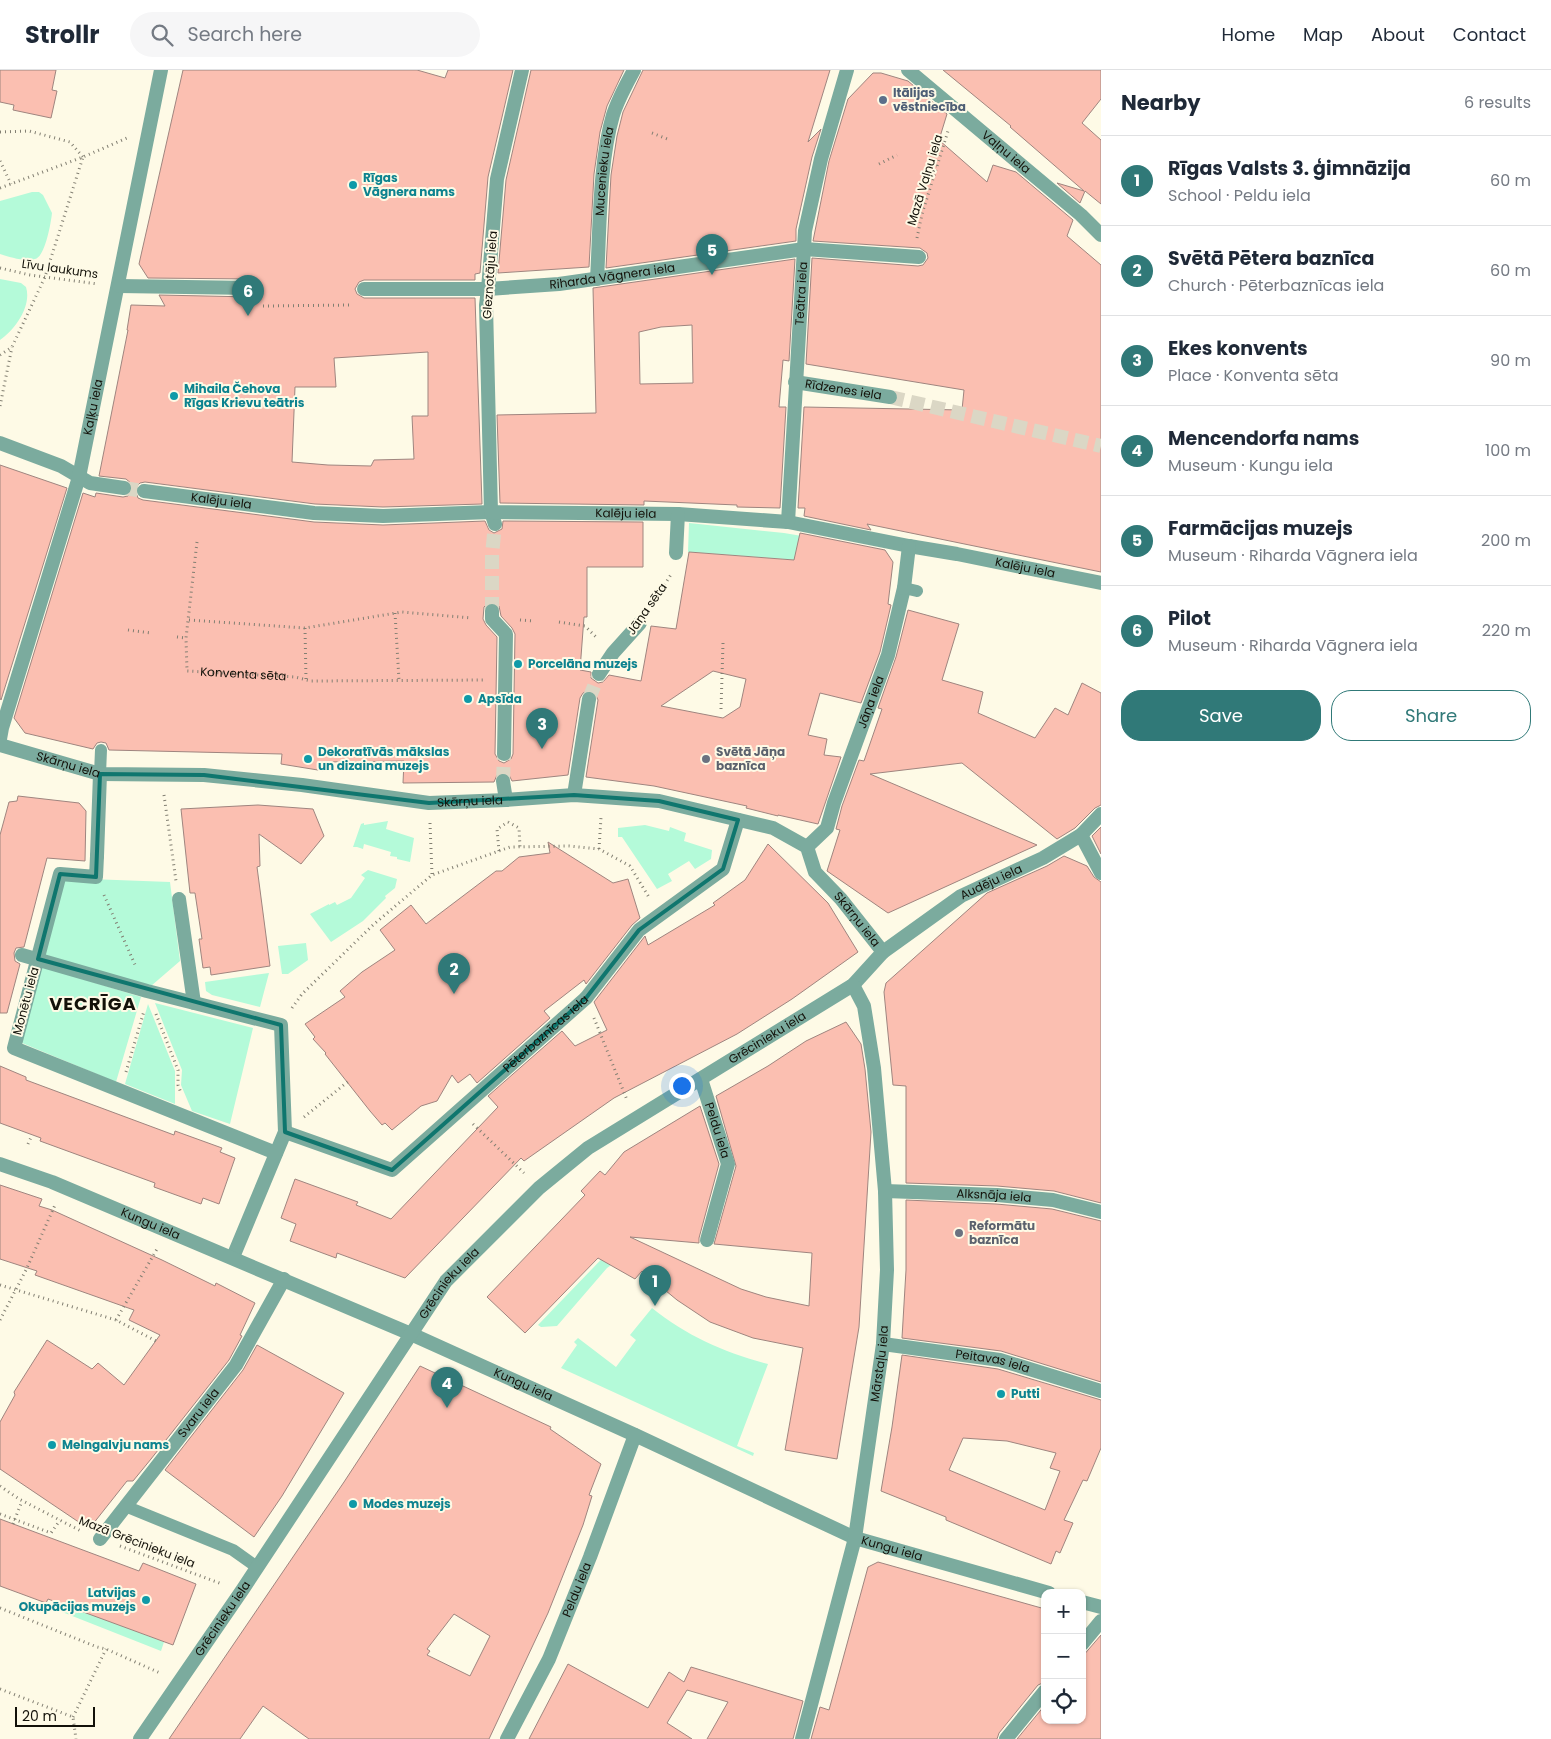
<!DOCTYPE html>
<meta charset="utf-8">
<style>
:root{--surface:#fff;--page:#f6f6f7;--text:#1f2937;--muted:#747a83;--line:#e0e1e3;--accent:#307978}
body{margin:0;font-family:Poppins,sans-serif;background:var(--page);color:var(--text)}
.controls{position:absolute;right:15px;bottom:15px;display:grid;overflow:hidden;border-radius:10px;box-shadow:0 1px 4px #0004}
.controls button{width:45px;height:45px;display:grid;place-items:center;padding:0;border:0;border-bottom:1px solid var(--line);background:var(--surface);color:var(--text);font:25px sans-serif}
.scale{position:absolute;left:15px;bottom:12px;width:80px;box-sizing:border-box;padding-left:5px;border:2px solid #131109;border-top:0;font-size:14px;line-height:18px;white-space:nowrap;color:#131109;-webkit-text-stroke:4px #fefae6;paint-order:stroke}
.you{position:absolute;left:681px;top:1015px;width:18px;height:18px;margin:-12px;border:4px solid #fff;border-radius:50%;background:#1a73e8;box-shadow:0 0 0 8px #1a73e833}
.badge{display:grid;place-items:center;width:32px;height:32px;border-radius:50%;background:var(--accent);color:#fff;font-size:16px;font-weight:700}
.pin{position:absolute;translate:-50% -41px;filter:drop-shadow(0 1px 2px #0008)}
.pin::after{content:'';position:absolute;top:26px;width:18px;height:15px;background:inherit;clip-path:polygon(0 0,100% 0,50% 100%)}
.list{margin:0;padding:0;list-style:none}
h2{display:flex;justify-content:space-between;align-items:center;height:65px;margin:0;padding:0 20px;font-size:21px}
h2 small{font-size:16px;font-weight:400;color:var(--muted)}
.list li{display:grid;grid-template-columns:32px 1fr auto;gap:15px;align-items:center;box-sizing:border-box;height:90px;padding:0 20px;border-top:1px solid var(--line)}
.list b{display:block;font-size:19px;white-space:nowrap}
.list p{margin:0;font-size:16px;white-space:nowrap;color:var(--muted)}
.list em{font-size:16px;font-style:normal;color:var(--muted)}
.actions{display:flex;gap:10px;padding:15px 20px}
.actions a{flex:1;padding:11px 0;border:1px solid var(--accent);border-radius:20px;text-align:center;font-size:18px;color:var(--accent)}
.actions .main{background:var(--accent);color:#fff}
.icon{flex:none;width:28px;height:28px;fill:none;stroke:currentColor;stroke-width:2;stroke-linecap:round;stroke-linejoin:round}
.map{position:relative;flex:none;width:1101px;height:1669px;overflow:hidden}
header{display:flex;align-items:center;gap:30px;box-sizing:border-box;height:70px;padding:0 25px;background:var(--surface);border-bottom:1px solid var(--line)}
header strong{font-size:24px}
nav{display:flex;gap:28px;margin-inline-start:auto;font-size:18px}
.search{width:350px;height:45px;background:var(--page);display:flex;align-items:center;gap:12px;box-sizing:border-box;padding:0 18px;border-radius:28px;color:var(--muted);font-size:19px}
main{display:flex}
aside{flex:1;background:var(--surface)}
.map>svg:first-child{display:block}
.green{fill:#b4fad9}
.building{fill:#fbbfb1;stroke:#9f857f;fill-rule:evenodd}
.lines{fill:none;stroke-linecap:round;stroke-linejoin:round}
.pedestrian-tunnel{stroke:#dbd7c5;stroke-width:14;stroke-dasharray:14 7;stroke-linecap:butt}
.path{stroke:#827f72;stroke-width:3;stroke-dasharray:1 4;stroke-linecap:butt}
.service{stroke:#7bab9e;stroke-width:12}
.pedestrian{stroke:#7bab9e;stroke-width:14}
.minor{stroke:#7bab9e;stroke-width:14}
.marked{fill:none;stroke:#0f766e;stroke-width:4;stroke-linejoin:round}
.service-dot{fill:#5c6f8a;stroke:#fefae6;stroke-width:2}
.culture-dot{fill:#0f9aa8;stroke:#fefae6;stroke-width:2}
.worship-dot{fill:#6b7280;stroke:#fefae6;stroke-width:2}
.labels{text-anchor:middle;stroke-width:4;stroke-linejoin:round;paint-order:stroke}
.service-label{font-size:12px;font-weight:bold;fill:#4e5e75;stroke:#fefae6;text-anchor:start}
.street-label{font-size:12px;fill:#131109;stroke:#fefae6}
.culture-label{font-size:12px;font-weight:bold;fill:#0d838f;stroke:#fefae6;text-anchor:start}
.worship-label{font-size:12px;font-weight:bold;fill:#5b616d;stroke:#fefae6;text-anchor:start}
.district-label{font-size:18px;font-weight:bold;letter-spacing:1px;fill:#131109;stroke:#fefae6}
</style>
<header>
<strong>Strollr</strong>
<div class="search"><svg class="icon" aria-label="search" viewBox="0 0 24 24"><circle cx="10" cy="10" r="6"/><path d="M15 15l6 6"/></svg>Search here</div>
<nav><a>Home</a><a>Map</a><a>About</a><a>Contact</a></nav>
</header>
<main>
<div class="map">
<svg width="1101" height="1669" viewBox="0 0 1101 1669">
<rect width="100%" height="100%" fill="#fefae6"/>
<path class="green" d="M32,122H39L43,125L52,143C51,153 45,187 35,189C24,192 10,187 0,184V131Z
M0,209L21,213L26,217C32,236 15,260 0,270Z
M689,453L784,463L814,468L809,493L784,489L688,482Z
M388,751L386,759L414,768L410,792L397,789V787L390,786L391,782L364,774L363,779L357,777H353L361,754L364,753V755Z
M645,755L669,761L670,757L686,763L684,771L712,780L711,789L695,799L689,791L668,804L672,811L657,819L622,767H618V758Z
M368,800L397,809L395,818L385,826L386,828L363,851L331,872L310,844L329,834V835L335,832L337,835L351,828L365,808L361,805Z
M63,808L170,812L180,891L151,916L43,887Z
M306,873L308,890L288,904H282L278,876Z
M41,896L141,927L116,1012L22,973Z
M269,903L260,937L212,925L206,921L205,912Z
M155,933L253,958L230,1054L192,1041L181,1015L182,1000Z
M148,934L175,1001V1034L125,1014Z
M619,1171L617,1191L607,1198L557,1256L541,1257L538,1255Z
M652,1238C687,1266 725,1283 768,1294L737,1376L754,1383L753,1386L561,1298L577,1275L574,1272L578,1268L616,1297L636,1270L630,1265Z
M55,1531L164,1572L161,1581L52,1538Z"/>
<path class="building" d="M0,0H56L52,20L57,21L51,48L13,40L14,35L0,32Z
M183,0H417L445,8L448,0H513L488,107L480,203L475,204V210H364L359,212L355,219L357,224L364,228H475L482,434L383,437L315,434L145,412L140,413L137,416L135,420L138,428L143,430L314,452L383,455L485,451L489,460L494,463L502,459L503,451L643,452V497H587V547H584L580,600L591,602V608L598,613L603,612L609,605L641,611L651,556L676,559L689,482L794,490L800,463L885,480L893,492L888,534L891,535L880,582L861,633L820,623L808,665L827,669L824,685L841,687L818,754L778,745V746L746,738L747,736L654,716L586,707L598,630L595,623L590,620L583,623L580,628L568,705L512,711L509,705L502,702L497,705L494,712L403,713L404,691L325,692L324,701L281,694L282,684L109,680L106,673L101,672L97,673L93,679L25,663L14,648L83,423L95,427L96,423L123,427L128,426L133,420L132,414L126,409L99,406L128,260H127L131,235L165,236L159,225L252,227L257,225L261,219L259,213L252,209L148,208L139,194ZM428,282V346H412L414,389L374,390L371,396L328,395L292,392L295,317H336L334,288ZM492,532L499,536L501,546L512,558L515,564L513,684L511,689L504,693L499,691L495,684L497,567L486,555L483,549L484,537L488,533ZM713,601L746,609L740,637L723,648L661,636Z
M531,0H624L607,36L600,62L594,104L589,197L498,203L506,110Z
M643,0H830L808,72L821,59L812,87L796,159V171L606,198L611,105L617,66L623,42Z
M943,0H1101V29L1082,53L1101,70V134L1085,121L1080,133L1057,113L1084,121L1010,57L1011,56Z
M873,3H881L908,11L947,44L939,70L987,112L993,95L1016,102L1073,150L1067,166L1101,195V502L867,454L871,460L804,446L805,438H798L804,337L962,340L964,320L806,294L812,188L918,196L923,195L928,188L927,183L920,178L813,171L829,91L848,29Z
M795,189L789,291L783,290L779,337H786L780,438L737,437V435L644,431V435L500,433L497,345L596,343L593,218ZM692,255L693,313L640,314L639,262L661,257Z
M0,395L67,418L1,630L0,628Z
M908,540L959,554L942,610L983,622L978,643L1035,668L1055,638L1068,645L1082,613L1101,623V735L1095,738L1075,758L1057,769L962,693L870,704L1037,775L888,843L827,801L840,760L836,759L842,736L859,690L864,691L882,639L878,638L896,587Z
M18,726L79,733L86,741L85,791L47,788L24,877L16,878L14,883L15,891L20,894L7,943H0V765L9,732L17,731Z
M258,735L313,739L324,766L301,794L259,764L260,796L257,797L270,896L211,905L210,897L203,898L199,869H202L195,823H190L181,739Z
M1101,757V784L1092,766Z
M548,772L613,813L628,809L640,848L632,855L586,914L584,910L544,941L550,948L477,1013L470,1004L458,1013L452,1005L437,1031L421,1036L392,1060L385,1053L382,1055L370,1041L325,984L326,983L313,969L315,967L305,954L345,927L340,921L362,902L395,880L380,860L411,835L426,854L496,801H502L519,787L550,783Z
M768,774L828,833L858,882L792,929L737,964L614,1028L524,1091L521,1088L405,1208L337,1183L336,1188L290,1171L296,1154L281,1148L295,1109L358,1132L356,1135L391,1149L498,1037L488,1026L562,961L575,976L607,960L594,932L645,866L648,875L715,835L713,833L745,810Z
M1064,786L1087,796L1094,807L1101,812V1133L1054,1121L997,1116L906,1113V1016L893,1015L884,922L886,913L987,823L1047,796Z
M846,952L861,974L865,999L871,1062L859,1257L837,1389L785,1380L803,1278L753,1268L710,1252L677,1230L642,1201L635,1209L598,1188L525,1263L487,1227L585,1125L581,1121L600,1101L605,1105L624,1082L700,1036L719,1094L699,1168V1173L630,1167L741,1219L766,1227L809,1236L812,1183L714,1174L736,1096L716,1026L768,996L806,971Z
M0,996L26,1007V1010L174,1065L175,1061L222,1078L220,1082L235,1088L219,1134L203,1128L201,1134L154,1117L155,1113L40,1071L41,1068L0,1053Z
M0,1115L42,1129L39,1136L52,1140L162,1190L215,1216L216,1213L255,1233L240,1265L242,1266L229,1290L151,1389L133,1411H127L89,1459L0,1399V1352L15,1325L14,1322L47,1270L92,1299L98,1293L124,1315L160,1265L129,1250L134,1240L35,1205L37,1201L0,1189Z
M906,1130L996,1134L1052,1139L1101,1151V1312L1001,1281L902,1268L906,1200Z
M257,1275L344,1323L282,1426L254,1467L165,1400L243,1300Z
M902,1285L998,1299L1101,1330V1378L1087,1411L1083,1410L1064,1450L1073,1453L1060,1483L1056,1481L1051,1494L946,1450V1447L881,1421L892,1357ZM963,1368L1007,1371L1056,1383L1050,1398L1060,1401L1045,1440L949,1400Z
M420,1296L551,1357L550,1359L601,1394L589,1425L592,1426L583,1455L548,1543L489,1669H309L263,1636L240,1669H169L344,1412ZM454,1544L490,1566L470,1606L427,1585L430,1581L427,1579Z
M0,1449L139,1501L143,1493L196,1514L173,1575L48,1529L46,1533L0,1516Z
M878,1492L1045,1539V1612L1038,1615L999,1663L997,1669H811L820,1637L829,1640L868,1497Z
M1101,1565V1669H1017L1045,1635V1650H1082V1587Z
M568,1594L648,1638L669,1602L684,1612L691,1597L803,1631L793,1669H707L728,1632L687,1620L667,1653L692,1669H529Z"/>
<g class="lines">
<path class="pedestrian-tunnel" d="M890,327L1101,376
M124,418L144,421
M492,541V485L495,454
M589,629L599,604
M503,711L504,684"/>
<g class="path">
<path d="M0,62L29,61L70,72L83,87"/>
<path d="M652,63L670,70"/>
<path d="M0,91L11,114"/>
<path d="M879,94L897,85"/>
<path d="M932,94L937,96"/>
<path d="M0,118L83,87L127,68"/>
<path d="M917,168L922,144L948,61"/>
<path d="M0,198L30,205L98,214"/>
<path d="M263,236L352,235"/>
<path d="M0,285L12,277L45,207L83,87"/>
<path d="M0,336L12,277"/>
<path id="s1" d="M197,472L186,568L187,601L295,607L311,611L485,610"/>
<path d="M651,536L672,503"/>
<path d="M395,543L399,610"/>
<path d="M189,550L305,558L402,542L472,548"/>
<path d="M520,550L534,551"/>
<path d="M559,552L585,556L598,569"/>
<path d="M305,558L306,610"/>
<path d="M128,560L151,563"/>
<path d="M177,567L186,568"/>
<path d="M721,639L723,573"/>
<path d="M164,725L176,811"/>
<path d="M508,752L519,758L520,777"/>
<path d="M430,753L432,805"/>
<path d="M599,779L601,747"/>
<path d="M499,781L497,759L508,752"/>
<path d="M104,825L136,897"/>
<path d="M292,938L302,924L373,855L432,805L510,777L569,776L599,779L630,796L650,829"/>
<path d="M156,944L178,1000V1015L181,1023"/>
<path d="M594,948L627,1030"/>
<path d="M126,1002L144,941"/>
<path d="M304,1047L350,1010"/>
<path d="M473,1054L524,1103"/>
<path d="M28,1074L32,1065"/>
<path d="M0,1215L116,1250L156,1271"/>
<path d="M0,1250L26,1200L55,1135"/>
<path d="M116,1250L157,1179"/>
<path d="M0,1416L19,1429L81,1461"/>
<path d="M0,1444L51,1463L60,1450"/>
<path d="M13,1454L22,1431"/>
<path d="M120,1476L222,1514"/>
<path d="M0,1538L97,1577L106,1579L160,1603"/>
<path d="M0,1619L73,1647L76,1669"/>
<path d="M73,1647L106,1579"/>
</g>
<path class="service" d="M904,518L917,521
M100,704L101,680
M125,1436L233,1480L257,1497"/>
<g class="pedestrian">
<path d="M804,179L919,187"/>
<path id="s2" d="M597,209C600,158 599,93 613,45C618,29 626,15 634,0"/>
<path d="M488,219L497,109L522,0"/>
<path id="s3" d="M795,312L890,327"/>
<path d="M0,373L61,396L90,413L124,418"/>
<path id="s4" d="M144,421L314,443L383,446L491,442L495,454"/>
<path d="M492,541V549L506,564L504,684"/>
<path d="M599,604L613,583L640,553"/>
<path id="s5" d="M0,669L2,658L79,407L161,0"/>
<path id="s6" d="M0,675L100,704L204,705L302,715L429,733L506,730L574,725L659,731L773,758L807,777L815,802L841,829L883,882L961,826L1043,788L1081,765L1101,744"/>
<path d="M503,711L506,730"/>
<path d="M574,725L589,629"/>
<path d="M1081,765L1101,803"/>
<path id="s7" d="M807,777L827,758L834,733L888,585L904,518"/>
<path d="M97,786L100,704"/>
<path d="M586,928L639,860L723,799L738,750"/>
<path id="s8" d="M885,1121L997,1125L1053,1130L1101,1142"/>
<path id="s9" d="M883,1274L1000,1290L1101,1321"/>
<path id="s10" d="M100,1469L236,1295L284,1209"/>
</g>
<g class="minor">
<path id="s11" d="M908,0L1081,145L1101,165"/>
<path d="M119,216L252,218"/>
<path id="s12" d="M364,219H488L559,214L804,179"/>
<path id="s13" d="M488,219L486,235L491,442L678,444L788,452L909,476L957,484L1101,513"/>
<path id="s14" d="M788,452L805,161L821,89L847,0"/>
<path d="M676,483L678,444"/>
<path d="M904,518L909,476"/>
<path d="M97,786L96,807L60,804L14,978L276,1083"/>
<path d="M179,829L194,933"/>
<path d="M22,885L147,921L281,955L285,1062L233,1187"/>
<path id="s15" d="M701,1009L728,1094L707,1170"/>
<path id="s16" d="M285,1062L392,1100L586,928"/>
<path id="s17" d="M0,1094L52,1112L411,1264L635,1365L855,1468L1049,1523"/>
<path d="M1082,1532L1101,1537"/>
<path d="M1082,1574L1101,1551"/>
<path id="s18" d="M140,1669L243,1519L446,1211L539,1118L588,1078L853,915L883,882"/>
<path id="s19" d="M507,1669L549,1589L590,1487L635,1365"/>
<path id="s20" d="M802,1669L855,1468L883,1274L887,1200L885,1121L874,998L864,936L853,915"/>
<path d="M1006,1669L1045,1621"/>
</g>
</g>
<path class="marked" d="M100,704L204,705L429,733L574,725L659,731L738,750L723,799L639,860L586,928L392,1100L285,1062L281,955L38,889L60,804L96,807Z"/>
<circle class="service-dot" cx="883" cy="30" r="5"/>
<g class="culture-dot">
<circle cx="353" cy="115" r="5"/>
<circle cx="174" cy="326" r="5"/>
<circle cx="518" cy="594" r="5"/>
<circle cx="468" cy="629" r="5"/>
<circle cx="308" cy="689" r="5"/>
<circle cx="1001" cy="1324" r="5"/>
<circle cx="52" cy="1375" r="5"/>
<circle cx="353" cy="1434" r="5"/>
<circle cx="146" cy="1530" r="5"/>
</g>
<g class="worship-dot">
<circle cx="706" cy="689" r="5"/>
<circle cx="959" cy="1163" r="5"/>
</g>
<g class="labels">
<g class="service-label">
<text x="893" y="27">Itālijas<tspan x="893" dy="14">vēstniecība</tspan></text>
</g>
<g class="street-label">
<text dy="4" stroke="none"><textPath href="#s11" startOffset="128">Vaļņu iela</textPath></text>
<text dy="4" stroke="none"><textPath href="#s2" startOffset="108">Mucenieku iela</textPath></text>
<text transform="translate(925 110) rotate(-73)" y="4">Mazā Vaļņu iela</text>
<text transform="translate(60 199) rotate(8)" y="4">Līvu laukums</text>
<text transform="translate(490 205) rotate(-86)" y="4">Gleznotāju iela</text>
<text dy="4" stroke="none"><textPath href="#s12" startOffset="249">Riharda Vāgnera iela</textPath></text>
<text dy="4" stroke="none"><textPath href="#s14" startOffset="229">Teātra iela</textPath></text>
<text dy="4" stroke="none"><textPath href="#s3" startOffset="49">Rīdzenes iela</textPath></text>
<text dy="4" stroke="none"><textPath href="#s5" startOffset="345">Kaļķu iela</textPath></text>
<text dy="4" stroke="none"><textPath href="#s4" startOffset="78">Kalēju iela</textPath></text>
<text dy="4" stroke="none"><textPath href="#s13" startOffset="358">Kalēju iela</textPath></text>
<text dy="4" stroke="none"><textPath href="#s13" startOffset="762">Kalēju iela</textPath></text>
<text transform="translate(647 539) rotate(-55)" y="4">Jāņa sēta</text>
<text dy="4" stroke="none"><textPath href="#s1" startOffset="186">Konventa sēta</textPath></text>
<text dy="4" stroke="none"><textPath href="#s7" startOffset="161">Jāņa iela</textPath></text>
<text dy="4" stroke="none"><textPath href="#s6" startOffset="71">Skārņu iela</textPath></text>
<text dy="4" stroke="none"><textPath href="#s6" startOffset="476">Skārņu iela</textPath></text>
<text dy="4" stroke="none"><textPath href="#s6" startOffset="1082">Audēju iela</textPath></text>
<text dy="4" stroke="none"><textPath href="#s6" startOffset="911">Skārņu iela</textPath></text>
<text transform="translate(26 931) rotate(-75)" y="4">Monētu iela</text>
<text dy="4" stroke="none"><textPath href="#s16" startOffset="319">Pēterbaznīcas iela</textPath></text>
<text dy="4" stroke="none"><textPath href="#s18" startOffset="956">Grēcinieku iela</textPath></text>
<text dy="4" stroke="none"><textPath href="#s15" startOffset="54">Peldu iela</textPath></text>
<text dy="4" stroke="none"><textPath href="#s8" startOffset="109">Alksnāja iela</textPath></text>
<text dy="4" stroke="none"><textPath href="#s17" startOffset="162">Kungu iela</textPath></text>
<text dy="4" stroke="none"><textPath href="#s18" startOffset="551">Grēcinieku iela</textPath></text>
<text dy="4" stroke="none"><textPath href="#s9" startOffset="111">Peitavas iela</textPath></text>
<text dy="4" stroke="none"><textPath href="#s20" startOffset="384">Mārstaļu iela</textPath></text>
<text dy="4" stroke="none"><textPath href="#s17" startOffset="568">Kungu iela</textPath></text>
<text dy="4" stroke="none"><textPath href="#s10" startOffset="160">Svaru iela</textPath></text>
<text transform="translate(137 1472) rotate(21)" y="4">Mazā Grēcinieku iela</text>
<text dy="4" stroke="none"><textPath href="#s17" startOffset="972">Kungu iela</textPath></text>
<text dy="4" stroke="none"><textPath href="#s19" startOffset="165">Peldu iela</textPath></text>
<text dy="4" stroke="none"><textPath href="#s18" startOffset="146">Grēcinieku iela</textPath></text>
</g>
<g class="culture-label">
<text x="363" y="112">Rīgas<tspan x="363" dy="14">Vāgnera nams</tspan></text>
<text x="184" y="323">Mihaila Čehova<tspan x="184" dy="14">Rīgas Krievu teātris</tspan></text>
<text x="528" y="598">Porcelāna muzejs</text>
<text x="478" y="633">Apsīda</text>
<text x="318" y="686">Dekoratīvās mākslas<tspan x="318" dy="14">un dizaina muzejs</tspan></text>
<text x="1011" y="1328">Putti</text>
<text x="62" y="1379">Melngalvju nams</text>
<text x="363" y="1438">Modes muzejs</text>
<text x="136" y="1527" text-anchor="end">Latvijas<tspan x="136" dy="14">Okupācijas muzejs</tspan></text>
</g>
<g class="worship-label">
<text x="716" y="686">Svētā Jāņa<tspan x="716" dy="14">baznīca</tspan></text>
<text x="969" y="1160">Reformātu<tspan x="969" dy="14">baznīca</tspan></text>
</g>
<g class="district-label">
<text x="93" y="940">VECRĪGA</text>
</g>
</g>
</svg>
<div class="controls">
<button>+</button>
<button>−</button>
<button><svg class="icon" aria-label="locate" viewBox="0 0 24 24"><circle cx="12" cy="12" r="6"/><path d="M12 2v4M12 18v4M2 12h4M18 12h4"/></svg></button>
</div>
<div class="scale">20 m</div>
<div class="you"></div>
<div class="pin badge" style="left:655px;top:1236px">1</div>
<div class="pin badge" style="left:454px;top:924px">2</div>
<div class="pin badge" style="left:542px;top:679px">3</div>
<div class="pin badge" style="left:447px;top:1338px">4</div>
<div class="pin badge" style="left:712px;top:205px">5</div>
<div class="pin badge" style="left:248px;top:246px">6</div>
</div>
<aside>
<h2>Nearby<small>6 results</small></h2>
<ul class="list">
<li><span class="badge">1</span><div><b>Rīgas Valsts 3. ģimnāzija</b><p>School · Peldu iela</p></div><em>60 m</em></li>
<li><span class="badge">2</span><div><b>Svētā Pētera baznīca</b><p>Church · Pēterbaznīcas iela</p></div><em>60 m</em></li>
<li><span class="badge">3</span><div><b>Ekes konvents</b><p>Place · Konventa sēta</p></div><em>90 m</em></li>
<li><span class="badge">4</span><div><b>Mencendorfa nams</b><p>Museum · Kungu iela</p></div><em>100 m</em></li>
<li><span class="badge">5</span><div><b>Farmācijas muzejs</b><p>Museum · Riharda Vāgnera iela</p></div><em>200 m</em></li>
<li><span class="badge">6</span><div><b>Pilot</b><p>Museum · Riharda Vāgnera iela</p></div><em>220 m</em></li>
</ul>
<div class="actions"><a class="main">Save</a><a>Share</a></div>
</aside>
</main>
